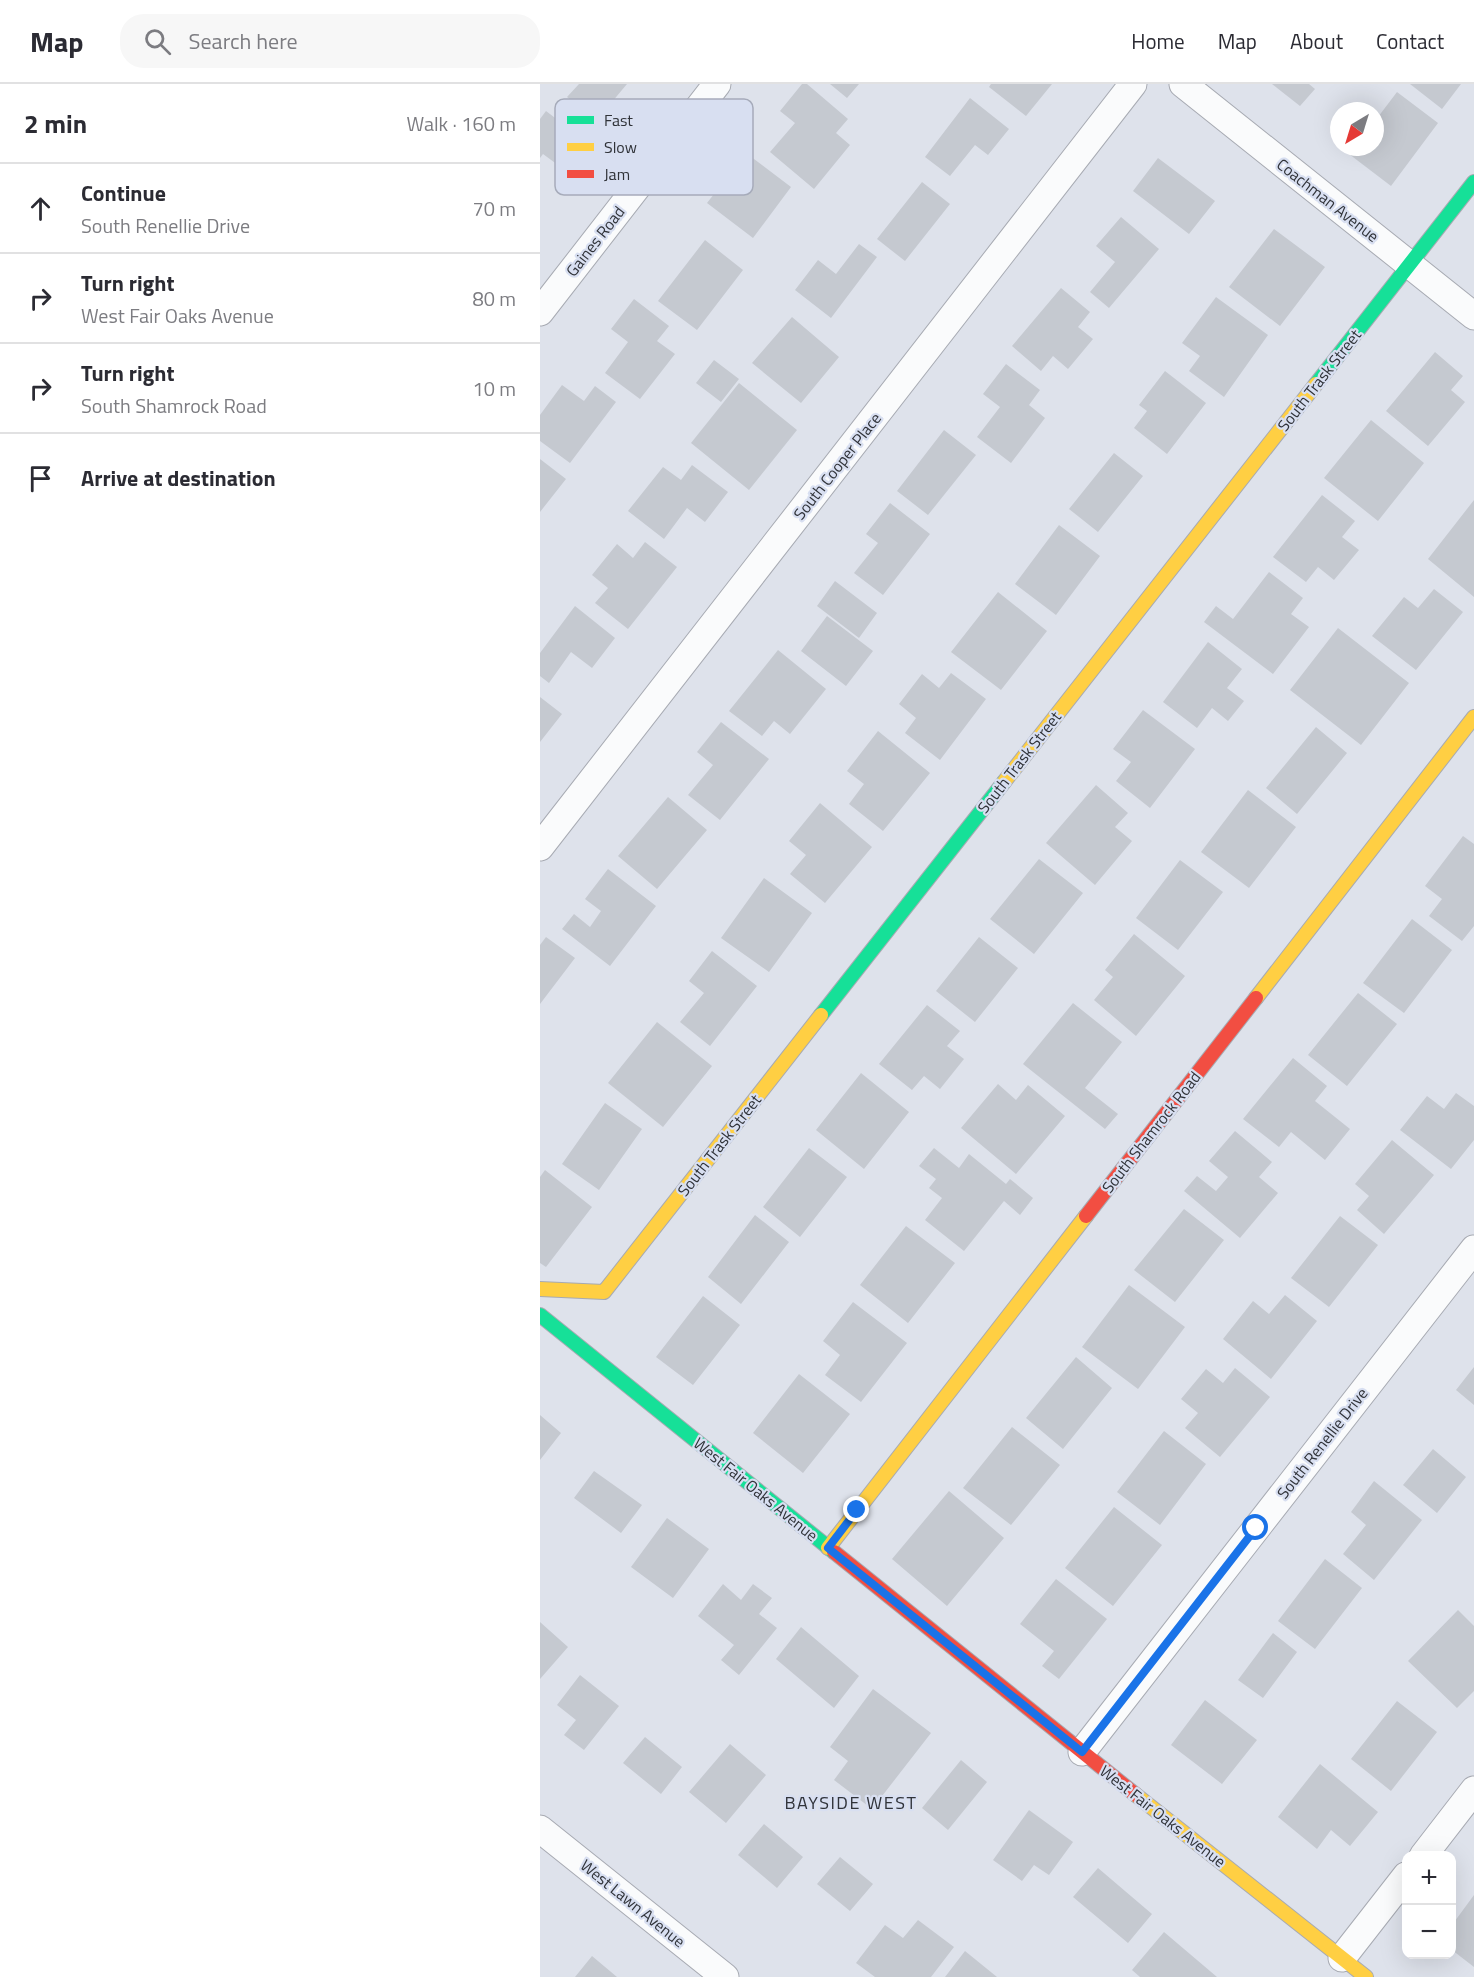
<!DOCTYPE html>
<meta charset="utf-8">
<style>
:root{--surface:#fff;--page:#f7f7f7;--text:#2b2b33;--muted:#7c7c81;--line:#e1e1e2}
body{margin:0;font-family:"Titillium Web",sans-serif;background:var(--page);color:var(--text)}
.controls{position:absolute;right:18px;bottom:18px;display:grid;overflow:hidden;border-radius:12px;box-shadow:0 6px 24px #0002}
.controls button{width:54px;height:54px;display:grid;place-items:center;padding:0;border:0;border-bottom:2px solid var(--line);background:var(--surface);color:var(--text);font:30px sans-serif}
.compass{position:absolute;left:790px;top:18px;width:54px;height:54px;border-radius:50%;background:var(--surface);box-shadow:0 6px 24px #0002;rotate:218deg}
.stop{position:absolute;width:18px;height:18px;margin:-14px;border:4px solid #1a73e8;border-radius:50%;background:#fff}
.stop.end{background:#1a73e8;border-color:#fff;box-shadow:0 2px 6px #0008}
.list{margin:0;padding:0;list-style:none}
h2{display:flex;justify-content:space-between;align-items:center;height:78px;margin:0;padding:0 24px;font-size:26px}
h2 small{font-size:20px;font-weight:400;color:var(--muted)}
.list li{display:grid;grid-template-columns:39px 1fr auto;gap:18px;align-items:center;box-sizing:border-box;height:90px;padding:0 24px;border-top:2px solid var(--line)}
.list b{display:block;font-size:22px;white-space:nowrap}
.list p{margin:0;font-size:20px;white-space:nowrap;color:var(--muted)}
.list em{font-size:20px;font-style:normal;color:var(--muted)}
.icon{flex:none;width:33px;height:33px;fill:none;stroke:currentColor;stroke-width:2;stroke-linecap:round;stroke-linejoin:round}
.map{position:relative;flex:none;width:934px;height:1893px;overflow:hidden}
header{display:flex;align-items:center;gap:36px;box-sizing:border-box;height:84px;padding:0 30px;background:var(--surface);border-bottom:2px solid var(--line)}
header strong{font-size:28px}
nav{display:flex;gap:33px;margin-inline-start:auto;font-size:21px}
.search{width:420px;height:54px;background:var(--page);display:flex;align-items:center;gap:15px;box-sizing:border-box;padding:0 21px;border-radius:24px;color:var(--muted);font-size:22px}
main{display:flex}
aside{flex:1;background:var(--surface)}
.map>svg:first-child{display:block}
.building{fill:#c5c9d0}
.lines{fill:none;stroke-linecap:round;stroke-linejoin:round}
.street-casing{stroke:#a7aab2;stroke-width:29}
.fast-casing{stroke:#a7aab2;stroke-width:16}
.slow-casing{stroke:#a7aab2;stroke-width:16}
.jam-casing{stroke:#a7aab2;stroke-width:16}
.street{stroke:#fafbfc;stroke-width:27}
.fast{stroke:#16e098;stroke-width:14}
.slow{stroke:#ffcf43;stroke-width:14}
.jam{stroke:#f24e42;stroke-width:14}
.route{stroke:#1a73e8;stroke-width:8}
.labels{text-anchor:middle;stroke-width:4.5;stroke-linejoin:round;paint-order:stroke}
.street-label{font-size:16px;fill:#303339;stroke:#d8dff1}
.neighbourhood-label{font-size:18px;letter-spacing:1.5px;fill:#303339;stroke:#d8dff1}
.key{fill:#d8dff1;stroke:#a6abba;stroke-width:1.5}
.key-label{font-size:16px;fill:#303339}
</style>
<header>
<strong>Map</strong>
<div class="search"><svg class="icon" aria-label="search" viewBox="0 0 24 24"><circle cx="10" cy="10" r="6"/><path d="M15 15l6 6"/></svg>Search here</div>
<nav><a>Home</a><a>Map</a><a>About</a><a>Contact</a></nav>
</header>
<main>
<aside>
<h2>2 min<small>Walk · 160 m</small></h2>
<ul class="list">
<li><svg class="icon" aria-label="ahead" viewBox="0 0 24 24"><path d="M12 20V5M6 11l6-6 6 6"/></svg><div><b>Continue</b><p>South Renellie Drive</p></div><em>70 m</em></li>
<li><svg class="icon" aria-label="right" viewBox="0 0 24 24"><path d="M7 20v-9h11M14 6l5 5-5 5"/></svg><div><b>Turn right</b><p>West Fair Oaks Avenue</p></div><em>80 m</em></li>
<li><svg class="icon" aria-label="right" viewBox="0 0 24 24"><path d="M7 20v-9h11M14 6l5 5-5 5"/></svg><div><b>Turn right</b><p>South Shamrock Road</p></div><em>10 m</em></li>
<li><svg class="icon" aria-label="arrive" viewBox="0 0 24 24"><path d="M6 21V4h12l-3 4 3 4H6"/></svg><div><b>Arrive at destination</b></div></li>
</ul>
</aside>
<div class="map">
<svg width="934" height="1893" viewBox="0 0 934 1893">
<rect width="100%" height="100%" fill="#dee2eb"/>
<path class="building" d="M39,0H87L56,37L27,13Z
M262,0H267L308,35L296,49L310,61L274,105L230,68L255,39L240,27Z
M290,0H319L307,14Z
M451,0H512L486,32L449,3Z
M732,0H769L775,5L760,22Z
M870,0H921L902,25Z
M857,8L898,39L851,102L809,70L815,63H835V37Z
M430,14L469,45L448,71L435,61L410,92L385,73Z
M6,27L44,56L22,84L3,70L0,74V35Z
M206,69L251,103L213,154L167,119Z
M618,74L675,117L649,150L593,107Z
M382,98L410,120L365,177L337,155Z
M581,133L619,165L569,224L550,208L575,178L556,162Z
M734,145L785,183L740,242L689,203Z
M165,156L203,186L157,246L118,217Z
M319,160L337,173L291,234L255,206L278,176L296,190Z
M521,204L550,228L538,243L553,255L528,285L513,272L501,287L472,262Z
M676,213L728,251L684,313L649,287L660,272L642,259Z
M94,215L129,242L117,257L135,270L100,315L65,289L88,258L71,245Z
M252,233L299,273L261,319L212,279Z
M895,268L923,292L911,306L925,318L888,362L846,327Z
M174,276L199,295L181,318L156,299Z
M466,280L500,306L489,321L505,334L471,379L437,353L460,323L443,310Z
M625,287L666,319L627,370L594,344L607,327L599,321Z
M199,299L257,346L209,406L151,359Z
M22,301L44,317L55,302L76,318L30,379L0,357V331Z
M831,336L884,379L838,437L784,394Z
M404,346L436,371L388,431L357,407Z
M574,369L603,392L558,448L529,425Z
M0,375L26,395L0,428Z
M152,381L188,408L165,438L147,424L124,455L88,427L123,383L141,396Z
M782,411L815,437L802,453L819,466L794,496L778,483L766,498L733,473Z
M934,416V513L888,475Z
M350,419L390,450L343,511L314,489L338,459L326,450Z
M519,441L560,472L516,531L475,500Z
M105,458L137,483L88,545L55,519L68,504L52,491L77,460L93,474Z
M729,488L763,514L751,530L769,543L733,590L664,538L676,522L693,535Z
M295,497L337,529L319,554L277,522Z
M894,505L923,528L876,586L832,552L864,513L878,524Z
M458,508L507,547L461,606L411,568Z
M35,522L75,554L52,584L31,568L9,599L0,592V569Z
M287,532L333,567L306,602L261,567Z
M798,544L869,599L821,661L750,606Z
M668,558L702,585L687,604L704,617L688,637L672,624L657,644L623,618Z
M238,566L286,605L250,650L234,637L222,652L189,627Z
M411,589L446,615L400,676L365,649L376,634L359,620L382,590L399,604Z
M0,613L22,630L0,658Z
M603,626L655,665L610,724L576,697L591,678L573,665Z
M181,638L229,675L180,736L148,711L173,681L157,668Z
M776,643L807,669L757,730L726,704Z
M338,647L390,689L343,747L309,720L324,700L307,687Z
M556,701L588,729L575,743L592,757L555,801L506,759Z
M708,706L756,743L709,804L661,768Z
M128,713L167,746L117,805L78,772Z
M280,719L332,763L285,819L250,790L266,771L249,757Z
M923,752L934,760V842L922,857L889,832L902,815L885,802Z
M499,775L543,809L494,870L450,835Z
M640,776L683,808L638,866L596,834Z
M68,785L116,822L70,882L22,845L34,830L50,843L61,827L45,815Z
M224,794L272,829L229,888L181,854Z
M872,835L912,866L864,929L823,899Z
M594,850L645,892L596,952L554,916L573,893L565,886Z
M6,853L35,874L0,920V861Z
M439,853L478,884L435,938L396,907Z
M172,867L217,902L170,962L140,938L164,909L149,897Z
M818,909L857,940L807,1002L768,971Z
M533,919L582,958L545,1004L578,1030L565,1045L483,980Z
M387,921L420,947L407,962L424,975L400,1005L384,992L372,1006L339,980Z
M117,938L172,982L123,1043L68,999Z
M753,974L787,1002L775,1017L810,1045L785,1076L751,1048L739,1063L703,1035Z
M321,989L369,1028L324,1085L276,1046Z
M458,1000L476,1016L488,1001L525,1032L476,1090L421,1044Z
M916,1009L934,1022V1056L911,1085L860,1046L887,1012L904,1025Z
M65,1019L102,1045L59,1106L22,1080Z
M695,1047L732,1078L719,1093L738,1109L700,1154L644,1107L657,1092L676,1107L688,1093L669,1077Z
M852,1056L894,1091L844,1150L817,1126L829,1112L815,1100Z
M269,1064L307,1093L260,1153L223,1123Z
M394,1064L419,1084L429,1070L466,1100L470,1095L493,1114L480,1131L464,1117L424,1167L385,1136L402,1114L389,1104L396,1095L379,1082Z
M5,1086L52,1123L6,1183L0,1179V1093Z
M644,1125L684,1156L635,1218L594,1186Z
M215,1131L249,1158L201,1220L168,1193Z
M800,1132L838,1161L789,1223L751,1194Z
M366,1142L415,1179L368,1239L320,1201Z
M589,1201L645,1243L598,1305L542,1263Z
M745,1211L777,1237L731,1295L683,1255L713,1217L729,1230Z
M163,1212L200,1241L153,1301L116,1273Z
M313,1218L367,1259L321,1318L285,1291L300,1271L283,1257Z
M536,1273L572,1304L523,1365L486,1334Z
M934,1283V1321L916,1306Z
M695,1284L730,1313L680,1373L645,1344L658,1329L641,1315L666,1285L683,1299Z
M259,1290L310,1330L263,1389L213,1349Z
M0,1331L21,1349L0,1376Z
M472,1343L520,1381L471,1441L423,1404Z
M624,1347L666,1380L620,1441L577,1408Z
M893,1365L926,1393L897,1429L863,1401Z
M54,1387L102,1421L81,1449L34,1414Z
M834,1397L882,1436L834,1496L803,1470L826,1441L811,1428Z
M409,1407L464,1454L407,1522L352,1475Z
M574,1423L622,1461L573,1522L525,1484Z
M127,1434L169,1465L133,1514L91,1483Z
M785,1475L822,1504L775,1565L738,1537Z
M516,1495L567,1535L519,1595L502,1582L514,1567L480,1540Z
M183,1500L201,1516L213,1500L232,1514L219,1530L237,1544L199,1591L181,1576L194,1561L158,1532Z
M918,1526L934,1542V1607L917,1624L868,1577Z
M0,1538L28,1563L0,1595Z
M261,1543L319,1592L294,1624L236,1575Z
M733,1549L757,1568L723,1614L698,1596Z
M40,1591L79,1622L44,1666L24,1651L36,1636L17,1621Z
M333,1605L391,1649L332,1725L294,1696L308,1677L290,1663Z
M665,1616L717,1656L682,1700L631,1661Z
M857,1617L897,1648L851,1707L811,1675Z
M105,1653L142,1683L121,1710L83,1679Z
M190,1660L226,1691L186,1739L149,1708Z
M421,1676L447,1698L408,1746L382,1724Z
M780,1680L838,1728L810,1762L791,1746L777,1765L738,1733Z
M489,1726L533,1758L509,1791L494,1781L482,1797L453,1776Z
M224,1740L263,1773L237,1804L198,1771Z
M300,1773L333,1800L310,1827L277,1800Z
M558,1784L612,1830L588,1859L533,1813Z
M934,1811V1883L912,1866V1841Z
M378,1836L414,1863L391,1893H335L316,1879L345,1841L363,1854Z
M624,1848L677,1893H600L592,1886Z
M425,1867L457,1893H405Z
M52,1872L77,1893H35Z"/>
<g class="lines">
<defs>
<path id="street" d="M643,0L934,232
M0,228L177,0
M0,763L593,0
M542,1668L934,1165
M0,1745L185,1893
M883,1772L934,1706
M802,1874L866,1792"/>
<path id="fast" d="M776,300L934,98
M281,931L464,698
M0,1231L294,1468"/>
<path id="slow" d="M464,698L776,300
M716,914L934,633
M0,1205L64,1208L281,931
M288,1464L546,1132
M596,1711L826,1893"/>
<path id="jam" d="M546,1132L716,914
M294,1468L596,1711"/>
</defs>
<use href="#street" class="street-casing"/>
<use href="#fast" class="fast-casing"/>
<use href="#slow" class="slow-casing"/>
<use href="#jam" class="jam-casing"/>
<use href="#street" class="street"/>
<use href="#fast" class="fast"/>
<use href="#slow" class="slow"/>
<use href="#jam" class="jam"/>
</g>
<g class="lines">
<path class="route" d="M317,1426L288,1464L542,1668L716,1444"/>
</g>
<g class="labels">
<g class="street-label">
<text transform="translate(788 116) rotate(38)" y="6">Coachman Avenue</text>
<text transform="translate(55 157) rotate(-52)" y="6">Gaines Road</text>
<text transform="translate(779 296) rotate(-52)" y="6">South Trask Street</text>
<text transform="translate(297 382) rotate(-52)" y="6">South Cooper Place</text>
<text transform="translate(479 678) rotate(-52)" y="6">South Trask Street</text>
<text transform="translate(611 1048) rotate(-52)" y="6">South Shamrock Road</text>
<text transform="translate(179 1061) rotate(-52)" y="6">South Trask Street</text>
<text transform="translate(782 1359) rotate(-52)" y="6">South Renellie Drive</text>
<text transform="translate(216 1405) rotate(39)" y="6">West Fair Oaks Avenue</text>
<text transform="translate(623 1732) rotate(38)" y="6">West Fair Oaks Avenue</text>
<text transform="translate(93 1819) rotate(39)" y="6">West Lawn Avenue</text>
</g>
<g class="neighbourhood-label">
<text x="311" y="1725">BAYSIDE WEST</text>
</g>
</g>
<rect x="15" y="15" width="198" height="96" rx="9" class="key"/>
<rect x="27" y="32" width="27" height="8" fill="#16e098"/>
<rect x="27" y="59" width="27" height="8" fill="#ffcf43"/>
<rect x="27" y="86" width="27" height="8" fill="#f24e42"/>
<g class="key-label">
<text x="64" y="42">Fast</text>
<text x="64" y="69">Slow</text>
<text x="64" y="96">Jam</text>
</g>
</svg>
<div class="controls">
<button>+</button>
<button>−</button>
</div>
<svg class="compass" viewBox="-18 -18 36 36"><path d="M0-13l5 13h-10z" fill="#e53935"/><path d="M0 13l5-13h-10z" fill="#7c7c81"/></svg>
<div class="stop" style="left:716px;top:1444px"></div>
<div class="stop end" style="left:317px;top:1426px"></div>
</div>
</main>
